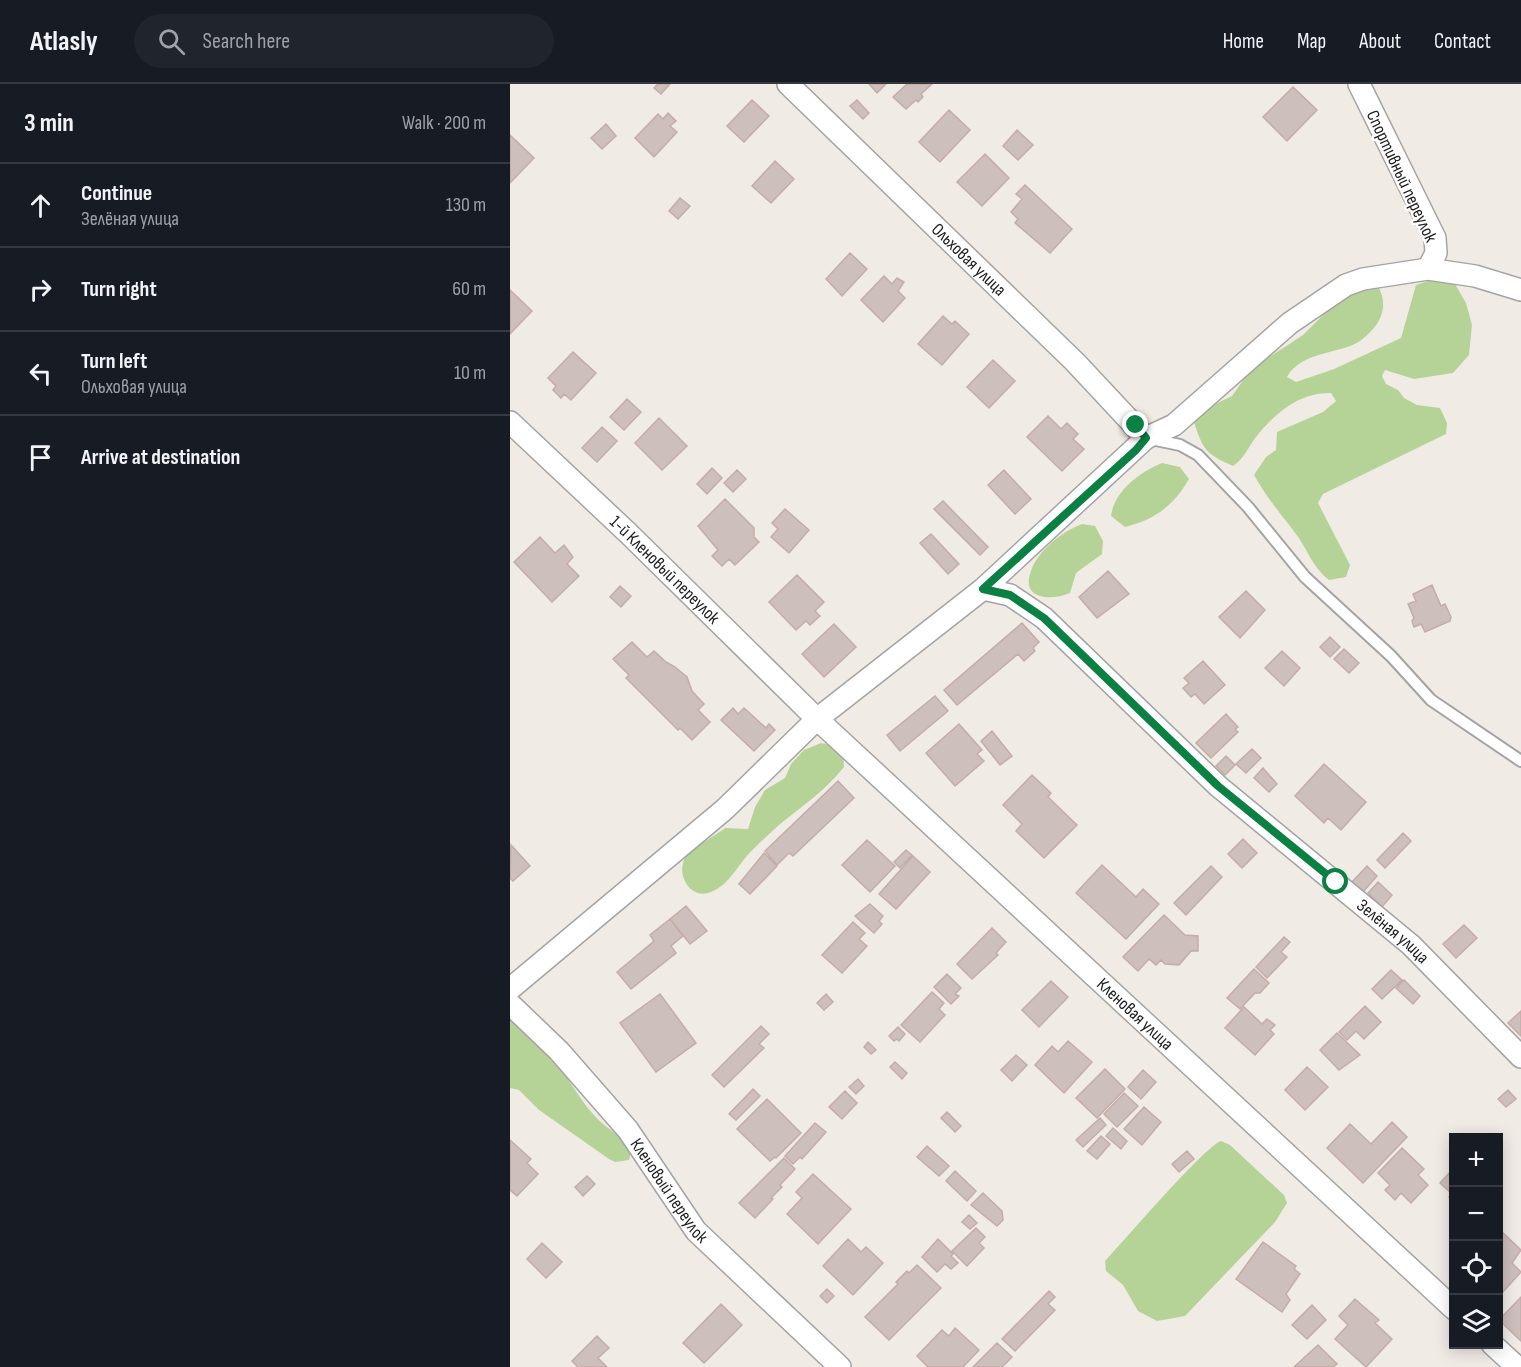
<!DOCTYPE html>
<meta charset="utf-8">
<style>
:root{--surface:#171b24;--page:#20242c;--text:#f1f3f6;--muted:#9ea1a6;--line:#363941}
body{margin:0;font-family:"Sofia Sans Condensed",sans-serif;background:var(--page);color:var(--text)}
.controls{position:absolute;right:18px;bottom:18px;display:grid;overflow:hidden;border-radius:0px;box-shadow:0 3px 15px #0003}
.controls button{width:54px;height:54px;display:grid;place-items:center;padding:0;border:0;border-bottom:2px solid var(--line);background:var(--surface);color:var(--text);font:30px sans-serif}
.stop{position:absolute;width:18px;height:18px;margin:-14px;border:4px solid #0b8043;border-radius:50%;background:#fff}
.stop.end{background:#0b8043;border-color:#fff;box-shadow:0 2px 6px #0008}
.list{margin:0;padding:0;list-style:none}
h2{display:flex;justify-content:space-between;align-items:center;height:78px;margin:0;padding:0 24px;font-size:26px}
h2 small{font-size:20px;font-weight:400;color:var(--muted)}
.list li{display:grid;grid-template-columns:39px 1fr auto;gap:18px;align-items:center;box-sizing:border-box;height:84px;padding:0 24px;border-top:2px solid var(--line)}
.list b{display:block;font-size:22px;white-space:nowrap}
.list p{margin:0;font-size:20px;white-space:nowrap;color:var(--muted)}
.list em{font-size:20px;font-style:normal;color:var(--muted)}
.icon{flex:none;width:33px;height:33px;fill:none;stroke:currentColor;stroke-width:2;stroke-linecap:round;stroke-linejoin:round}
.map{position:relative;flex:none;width:1011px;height:1283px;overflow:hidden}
header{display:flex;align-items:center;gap:36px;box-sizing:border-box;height:84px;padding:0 30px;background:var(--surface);border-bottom:2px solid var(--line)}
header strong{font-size:28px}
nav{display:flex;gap:33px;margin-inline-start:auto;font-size:21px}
.search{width:420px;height:54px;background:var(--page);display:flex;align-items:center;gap:15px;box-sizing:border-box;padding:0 21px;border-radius:33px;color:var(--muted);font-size:22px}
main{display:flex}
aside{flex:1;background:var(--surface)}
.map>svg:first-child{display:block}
.forest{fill:#b6d397}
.building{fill:#cdbfbb;stroke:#c4ada7;stroke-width:1.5}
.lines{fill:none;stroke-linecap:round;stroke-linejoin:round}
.service-casing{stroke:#a4a4a4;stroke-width:14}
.minor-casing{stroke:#a4a4a4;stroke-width:24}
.service{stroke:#fff;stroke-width:10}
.minor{stroke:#fff;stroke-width:21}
.route{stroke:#0b8043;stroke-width:8}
.labels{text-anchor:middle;stroke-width:5;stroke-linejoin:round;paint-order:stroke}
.street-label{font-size:18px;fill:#202020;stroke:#fff}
</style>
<header>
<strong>Atlasly</strong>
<div class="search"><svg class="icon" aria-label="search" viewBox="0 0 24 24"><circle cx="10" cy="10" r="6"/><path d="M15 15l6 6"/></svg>Search here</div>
<nav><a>Home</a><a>Map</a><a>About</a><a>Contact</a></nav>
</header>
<main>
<aside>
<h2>3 min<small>Walk · 200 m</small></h2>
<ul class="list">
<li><svg class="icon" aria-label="ahead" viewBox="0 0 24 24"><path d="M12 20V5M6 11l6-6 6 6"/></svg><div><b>Continue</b><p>Зелёная улица</p></div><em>130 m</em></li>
<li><svg class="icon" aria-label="right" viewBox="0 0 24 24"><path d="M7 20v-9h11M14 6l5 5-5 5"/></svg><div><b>Turn right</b></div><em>60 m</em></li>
<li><svg class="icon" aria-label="left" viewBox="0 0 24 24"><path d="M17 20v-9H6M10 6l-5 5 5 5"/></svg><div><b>Turn left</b><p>Ольховая улица</p></div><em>10 m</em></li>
<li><svg class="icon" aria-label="arrive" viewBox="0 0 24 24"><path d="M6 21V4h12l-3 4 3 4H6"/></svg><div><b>Arrive at destination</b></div></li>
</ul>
</aside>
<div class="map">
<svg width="1011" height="1283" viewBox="0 0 1011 1283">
<rect width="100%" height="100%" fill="#f1ebe6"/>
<path class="forest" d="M924,195L945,200L956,219L962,241L959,271L943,289L904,295L875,286L872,292L876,300L888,306L894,314L907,321L930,324L937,339L936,350L813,410L808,419L840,481L836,493L819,496C801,481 799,468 786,450C771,430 756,413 744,391L756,373L766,366L767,348L813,328L826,317L821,309C790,308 765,329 746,353C738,363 735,374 723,382C696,370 693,366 684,338L697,324L722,312L741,285L793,251L823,221L852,203L868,202C880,224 870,242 850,257C831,270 791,267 777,293L786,298L824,285L891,254L906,201Z
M652,379L670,383L679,395C663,422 646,435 615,443L601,432C604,407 630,388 652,379Z
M572,440L585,442L593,457L592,470L566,489L560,509C541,517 510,516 521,487C528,466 553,447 572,440Z
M311,659L321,661L333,670L334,683C315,707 292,722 269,741C258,751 246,762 236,773C225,786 218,801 201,808C179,817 164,787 177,771C183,764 206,751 215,744L238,745L245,723L255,706L275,694L281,680L294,666Z
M0,935C37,949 58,1002 83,1030C94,1043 110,1051 122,1064L119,1076L105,1078L99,1075L29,1026L9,1006L0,1004Z
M711,1057L720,1061L774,1111L777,1119L765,1138L675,1232L647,1237L628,1227L613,1201L596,1187L595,1177C614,1157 694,1063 711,1057Z"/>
<path class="building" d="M148,0H160L151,10L144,4Z
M359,0H376L367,9Z
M397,0H422L411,10L413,13L408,18L406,16L396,25L383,13Z
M783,3L807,26L777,57L753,33Z
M242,16L259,32L234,58L217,42Z
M347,16L359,29L353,35L340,22Z
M439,26L460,46L430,78L409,58Z
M158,29L166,37L160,42L167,48L144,73L125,54L148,30L153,35Z
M96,40L106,52L92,65L81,54Z
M507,46L523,61L508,76L493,62Z
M0,51L24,74L0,99Z
M475,70L499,94L472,122L447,98Z
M265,77L284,95L261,119L242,102Z
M515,101L562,145L540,169L505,139L508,135L501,128L512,115L506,110Z
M170,114L180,122L168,135L159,127Z
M340,169L357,185L332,212L316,195Z
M374,192L382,200L387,194L394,198L388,207L395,214L373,238L351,216Z
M0,206L22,227L0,250Z
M433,232L442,240L445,237L459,250L432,281L408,260Z
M63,268L86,289L61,316L54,310L51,314L43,306L46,302L38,294Z
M483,276L505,297L479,324L457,303Z
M117,315L131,328L114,346L100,333Z
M538,332L551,345L557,339L568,350L563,355L574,365L552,387L517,353Z
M149,334L177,362L152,386L125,359Z
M92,343L107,357L87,378L72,364Z
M202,384L212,394L197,410L187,400Z
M227,386L236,395L223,408L214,399Z
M494,386L521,415L505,430L478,401Z
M215,415L244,444V453L249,458L225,481L219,475L212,482L202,472L208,466L188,442Z
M433,417L478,463L470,471L424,425Z
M275,425L299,446L279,469L261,453L268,445L262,439Z
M421,450L449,480L438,490L410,459Z
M30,453L45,469L54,461L63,473L57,480L69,492L42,518L4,478Z
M598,487L619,510L587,534L569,513Z
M287,491L314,518L305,527L310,532L300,541L296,537L286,546L259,518Z
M922,501L931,522L935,520L941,533L940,537L915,548L911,540L904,543L902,537L904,534L898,520L906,517L903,510Z
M110,502L121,512L111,523L100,513Z
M736,507L755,526L730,554L709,533Z
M512,539L529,558L523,564L525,567L514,577L508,570L447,621L434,606Z
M324,540L346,563L314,593L292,570Z
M820,553L830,563L820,573L810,563Z
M122,558L137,573L144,567L156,578L165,583L177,593L182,607L194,620L188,626L200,638L182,656L170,644L168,646L116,594L119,591L103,575Z
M834,565L849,579L839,589L824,575Z
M772,567L790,584L774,602L755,584Z
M693,577L715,601L694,620L685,610L681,613L673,604L679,599L674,594Z
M425,612L438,627L390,667L377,651Z
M223,624L228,630L234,624L256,644L259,640L265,646L244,667L211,636Z
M716,630L728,643L725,645L728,648L701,674L686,659Z
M449,640L472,666L467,670L474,677L445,702L416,669Z
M482,647L502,672L490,681L471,657Z
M742,665L751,674L736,689L726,680Z
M716,672L725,681L715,691L706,682Z
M814,680L856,718L831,746L818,734L814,739L785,712Z
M753,684L767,700L759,708L744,694Z
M522,691L541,709L538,713L567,741L534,774L506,747L512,740L493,721Z
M328,697L344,714L283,772L279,769L267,781L255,767Z
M893,749L901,757L875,784L867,776Z
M733,755L747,769L732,784L718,770Z
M357,756L385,782L360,808L332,781Z
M1,761L20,782L3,797L0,794Z
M396,766L402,771L390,784L384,778Z
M254,769L267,782L240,810L229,800Z
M403,772L420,788L386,825L369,810Z
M592,781L626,813L633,805L649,820L616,855L566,809Z
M701,782L712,793L676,831L664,819Z
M857,782L867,792L853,808L842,798Z
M868,798L882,811L872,823L858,809Z
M360,820L373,832L369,837L372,840L364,849L345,832Z
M176,822L197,847L180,860L160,835Z
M654,831L675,851L688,852V867H681L669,881L655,880L651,876L646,881L639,875L628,887L613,873Z
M160,835L173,852L161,862L166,869L121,905L107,888L144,857L140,851Z
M343,838L355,849L349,855L357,862L332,889L312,871Z
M954,841L967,854L946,874L933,860Z
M482,844L496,858L486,869L488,871L462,895L447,880Z
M774,853L780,858L771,868L777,873L757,894L746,883Z
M744,885L759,899L750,909H745L730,925L717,914Z
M881,886L892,896L872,915L862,905Z
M437,890L451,904L445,910L449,912L441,920L424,903Z
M894,896L910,912L903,920L886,904Z
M541,897L558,913L529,943L512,926Z
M422,908L434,919L429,925L435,931L410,958L391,941Z
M150,910L186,959L146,988L110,939Z
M316,910L323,918L314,926L307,919Z
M855,922L871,938L854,955L846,947L837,956L829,948Z
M734,923L752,940L757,935L765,941L760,946L764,950L745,971L715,944Z
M1011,927V952L998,939Z
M251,942L259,950L249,960L254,964L214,1003L202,991Z
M388,943L395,950L389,957L387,955L384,957L379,952Z
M827,949L850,971L829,986L810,966Z
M558,957L582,978L554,1009L525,981L542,962L548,968Z
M358,958L366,966L361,970L354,963Z
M506,971L517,981L502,997L491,986Z
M385,978L397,989L392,995L380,983Z
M797,983L818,1003L795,1026L775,1006Z
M595,985L615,1005L587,1034L566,1014Z
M633,986L646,998L631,1015L618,1003Z
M348,995L354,1002L346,1010L339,1003Z
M243,1005L250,1012L226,1036L219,1030Z
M998,1006L1006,1015L996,1023L988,1015Z
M335,1007L347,1019L332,1035L319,1023Z
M614,1009L628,1022L607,1043L594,1030Z
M257,1015L291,1049L266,1074L265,1073L260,1077L227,1045Z
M634,1023L651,1038L632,1061L614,1045Z
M437,1028L451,1042L445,1048L431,1034Z
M590,1034L596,1041L573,1063L566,1056Z
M882,1038L897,1053L853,1099L817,1064L840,1040L861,1060Z
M305,1039L316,1048L292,1075L290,1073L283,1080L275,1072Z
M603,1044L617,1057L611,1065L596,1052Z
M591,1052L600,1060L587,1075L577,1067Z
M0,1056L21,1075L17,1079L28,1090L7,1112L0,1106Z
M417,1062L439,1082L429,1092L407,1073Z
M892,1064L914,1085L908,1091L918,1101L901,1119L891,1109L885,1116L875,1106L880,1101L868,1089Z
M677,1067L684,1075L669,1088L662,1080Z
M274,1074L285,1085L270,1101L272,1103L261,1114L263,1115L245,1134L229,1119Z
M944,1084V1117L939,1113L942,1110L930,1099Z
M445,1087L466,1107L457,1117L436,1097Z
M303,1090L341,1125L308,1160L277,1130L292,1114L286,1108Z
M77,1092L85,1100L73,1112L65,1103Z
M473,1109L492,1127L493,1136L487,1142L461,1121Z
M459,1131L467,1139L460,1145L452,1138Z
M466,1144L475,1153L469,1159L474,1164L457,1182L442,1167Z
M989,1145L1011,1166L1002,1179L1011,1188L992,1209L988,1206Z
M338,1155L351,1168L356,1163L373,1179L343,1211L313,1182Z
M428,1155L443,1170L441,1172L448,1179L441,1185L435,1180L427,1188L412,1173Z
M753,1158L786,1182L784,1185L790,1190L776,1210L780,1216L772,1228L726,1195Z
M32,1159L52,1178L36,1194L17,1175Z
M407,1181L431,1204L379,1256L355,1233L388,1200L386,1198L397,1187L399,1189Z
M317,1205L324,1212L317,1219L310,1212Z
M539,1207L545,1213L538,1220L545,1226L505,1267L492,1255Z
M1011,1213V1257L989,1236Z
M845,1215L869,1236L865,1239L882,1255L856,1283L825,1255L838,1241L829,1232Z
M211,1220L232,1241L194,1279L173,1259Z
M802,1221L816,1236L797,1255L782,1241Z
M445,1244L469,1266L453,1283H418L407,1272L432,1246L439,1252Z
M87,1252L99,1264L88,1274L97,1283H68L62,1277Z
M487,1259L502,1273L492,1283H463Z
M808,1261L827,1280L823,1283H784Z"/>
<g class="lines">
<defs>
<path id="service" d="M641,355L670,361L688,371L738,423L795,493L881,572L921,616L1011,677"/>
<g id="minor">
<path id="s1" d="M278,0L565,278L636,354"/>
<path d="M849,0L925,154L926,169L918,185"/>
<path id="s2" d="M0,338L118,449L307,635L944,1225"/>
<path id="s3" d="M473,505L500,511L534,534L708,702L901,861L1011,973"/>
<path d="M0,905L215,725L307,635L473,505L636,354L664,341L780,239L836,201L853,195L918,185L965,192L1011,206"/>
<path id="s4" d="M0,920L49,967L118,1046L186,1147L330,1283"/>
<path d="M982,1260L1007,1283"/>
</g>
</defs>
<use href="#service" class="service-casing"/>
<use href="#minor" class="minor-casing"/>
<use href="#service" class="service"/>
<use href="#minor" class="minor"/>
</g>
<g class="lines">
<path class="route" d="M626,341L636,354L626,366L473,505L500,511L534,534L708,702L826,798"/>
</g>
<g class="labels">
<g class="street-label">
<text transform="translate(892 92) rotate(65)" y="6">Спортивный переулок</text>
<text dy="6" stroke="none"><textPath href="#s1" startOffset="252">Ольховая улица</textPath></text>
<text dy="6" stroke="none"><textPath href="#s2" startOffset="214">1-й Кленовый переулок</textPath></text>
<text dy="6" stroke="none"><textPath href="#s3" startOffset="538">Зелёная улица</textPath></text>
<text dy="6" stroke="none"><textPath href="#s2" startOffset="861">Кленовая улица</textPath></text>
<text dy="6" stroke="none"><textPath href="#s4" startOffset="246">Кленовый переулок</textPath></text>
</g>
</g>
</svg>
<div class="controls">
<button>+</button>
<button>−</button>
<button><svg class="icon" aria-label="locate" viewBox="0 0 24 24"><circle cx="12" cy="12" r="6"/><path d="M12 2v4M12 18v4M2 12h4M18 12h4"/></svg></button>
<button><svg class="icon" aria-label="layers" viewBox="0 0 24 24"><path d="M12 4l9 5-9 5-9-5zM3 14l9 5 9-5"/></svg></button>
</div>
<div class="stop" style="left:826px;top:798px"></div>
<div class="stop end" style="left:626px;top:341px"></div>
</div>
</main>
